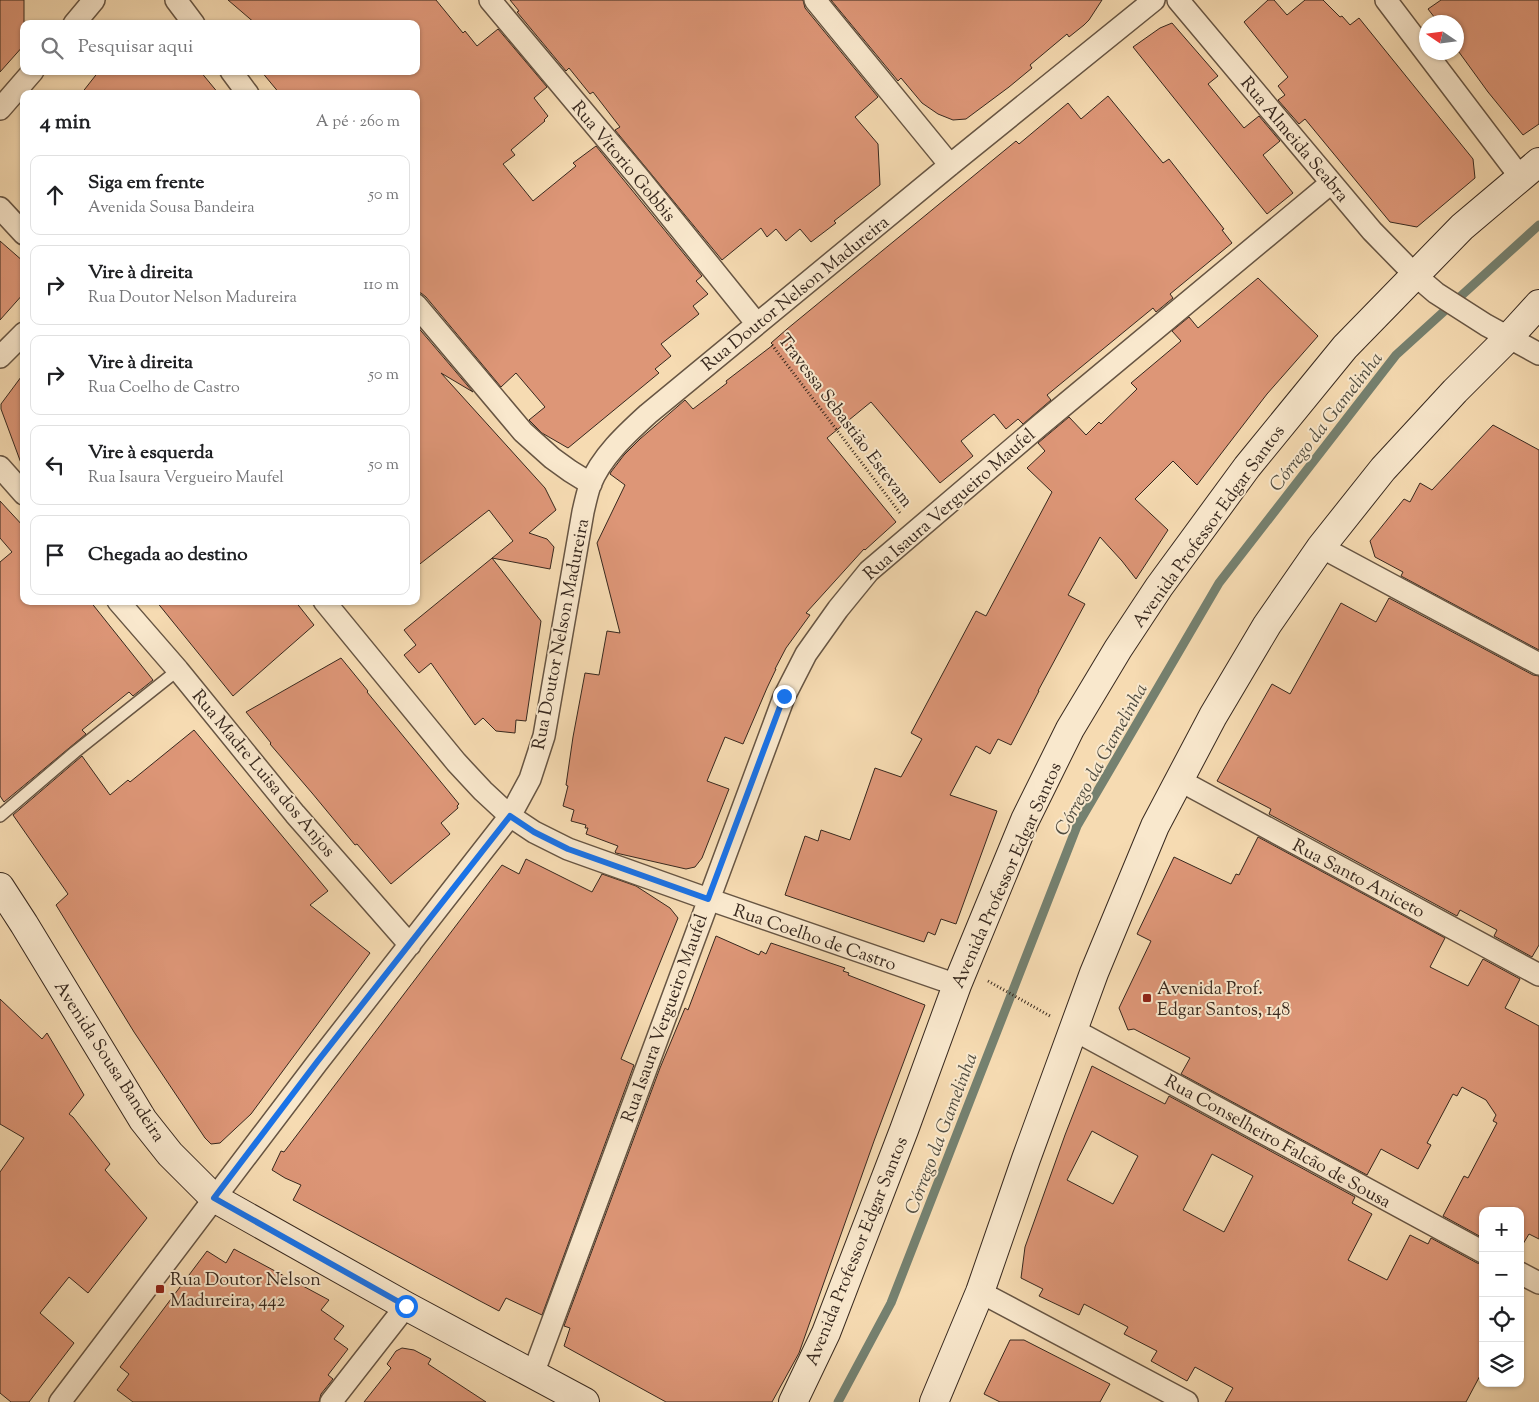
<!DOCTYPE html>
<html lang="pt">
<meta charset="utf-8">
<style>
:root{--surface:#fff;--page:#f2f2f2;--text:#202124;--muted:#757577;--line:#e0e0e0}
body{margin:0;font-family:"Sorts Mill Goudy",serif;background:var(--page);color:var(--text)}
.controls{position:absolute;right:15px;bottom:15px;display:grid;overflow:hidden;border-radius:10px;box-shadow:0 1px 4px #0004}
.controls button{width:45px;height:45px;display:grid;place-items:center;padding:0;border:0;border-bottom:1px solid var(--line);background:var(--surface);color:var(--text);font:25px sans-serif}
.compass{position:absolute;left:1419px;top:15px;width:45px;height:45px;border-radius:50%;background:var(--surface);box-shadow:0 1px 4px #0004;rotate:283deg}
.stop{position:absolute;width:15px;height:15px;margin:-11px;border:4px solid #1a73e8;border-radius:50%;background:#fff}
.stop.end{background:#1a73e8;border-color:#fff;box-shadow:0 1px 5px #0008}
.list{margin:0;padding:0;list-style:none}
h2{display:flex;justify-content:space-between;align-items:center;height:65px;margin:0;padding:0 20px;font-size:21px}
h2 small{font-size:16px;font-weight:400;color:var(--muted)}
.list li{display:grid;grid-template-columns:32px 1fr auto;gap:15px;align-items:center;box-sizing:border-box;height:80px;margin:0 10px 10px;padding:0 10px;border:1px solid var(--line);border-radius:10px}
.list b{display:block;font-size:19px;white-space:nowrap}
.list p{margin:0;font-size:16px;white-space:nowrap;color:var(--muted)}
.list em{font-size:16px;font-style:normal;color:var(--muted)}
.icon{flex:none;width:28px;height:28px;fill:none;stroke:currentColor;stroke-width:2;stroke-linecap:round;stroke-linejoin:round}
.map{position:relative;flex:none;width:1539px;height:1402px;overflow:hidden}
.search{position:absolute;background:var(--surface);box-shadow:0 1px 4px #0004;left:20px;top:20px;width:400px;height:55px;display:flex;align-items:center;gap:12px;box-sizing:border-box;padding:0 18px;border-radius:10px;color:var(--muted);font-size:19px}
.panel{position:absolute;background:var(--surface);box-shadow:0 1px 4px #0004;left:20px;top:90px;width:400px;height:515px;border-radius:10px}
.map>svg:first-child{display:block}
.lines{fill:none;stroke-linecap:round;stroke-linejoin:round}
.stream{stroke:#758170;stroke-width:9}
.building{fill:#dd9677;stroke:#37281e;fill-rule:evenodd}
.lane-casing{stroke:#675543;stroke-width:14}
.street-casing{stroke:#675543;stroke-width:24}
.secondary-casing{stroke:#37281e;stroke-width:30}
.path{stroke:#37281e;stroke-width:3;stroke-dasharray:1 2.5;stroke-linecap:butt}
.lane{stroke:#f9e8cd;stroke-width:11}
.street{stroke:#f9e8cd;stroke-width:21}
.secondary{stroke:#f9e8cd;stroke-width:28}
.route{stroke:#1a73e8;stroke-width:6}
.poi-dot{fill:#8f2418;stroke:#f9e8cd;stroke-width:2}
.labels{text-anchor:middle;stroke-width:4;stroke-linejoin:round;paint-order:stroke}
.street-label{font-size:18px;fill:#37281e;stroke:#f9e8cd}
.poi-label{font-size:18px;fill:#37281e;stroke:#f9e8cd;text-anchor:start}
.water-label{font-size:19px;font-style:italic;fill:#514d40;stroke:#f9e8cd}
</style>
<div class="map">
<svg width="1539" height="1402" viewBox="0 0 1539 1402">
<rect width="100%" height="100%" fill="#f6dbb2"/>
<filter id="stains"><feTurbulence type="fractalNoise" baseFrequency=".004" numOctaves="4"/><feColorMatrix values="0 0 0 0 .2 0 0 0 0 .09 0 0 0 0 .02 0 0 0 .5 -.17"/></filter>
<radialGradient id="worn" r=".72"><stop offset=".6" stop-color="#630" stop-opacity="0"/><stop offset="1" stop-color="#630" stop-opacity=".3"/></radialGradient>
<g class="lines">
<path class="stream" d="M838,1402L891,1303L1077,826L1219,583L1396,355L1539,225"/>
</g>
<path class="building" d="M0,0H24V45L0,72Z
M228,0H436L463,33L465,31L477,46L498,29L547,87L534,98L548,116L544,120L545,121L511,150L515,155L503,164L533,201L576,166L573,163L596,146L702,276L696,281L708,294L693,306L699,314L661,344L671,356L655,369L659,373L568,448L542,433L529,420L545,407L516,373L501,387L426,297L421,293H416V94H280L261,71H416V24H256Z
M510,0H803L805,8L878,97L855,117L878,144L880,185L834,221L836,223L811,242L800,229L786,241L776,229L767,237L761,228L722,260L615,130L620,127L593,92L590,94L569,68L566,71L517,12L519,11Z
M831,0H1102L1089,20L1084,25L1069,37L1067,34L1030,65L1032,68L1009,87L966,119L953,120L938,114L922,103L901,78L898,81Z
M1268,0H1274L1287,15L1305,0H1323L1340,17L1342,16L1350,25L1359,18L1473,159L1475,178L1417,227L1390,222L1305,119L1299,124L1278,100L1285,95L1278,86L1288,77L1244,22Z
M1441,0H1539V124L1523,135L1488,92L1456,48V22H1438L1428,9Z
M1172,23L1218,76L1208,84L1244,128L1259,116L1280,141L1263,155L1293,193L1267,214L1133,47L1160,28Z
M99,71H200L219,94H81Z
M1108,96L1163,163L1169,159L1224,229L1222,230L1232,243L1170,294L1173,298L1156,312L1153,308L1047,395L1051,400L1023,424L1018,419L1006,429L994,414L961,441L973,456L940,483L871,402L827,438L896,522L865,550L864,549L806,613L810,615L786,648L775,669H776L767,688L743,744L725,737L707,781L729,789L702,858L695,867L686,869L616,853L615,852L618,846L586,834L588,828H585L586,825L571,821L574,810L563,806L568,786L566,785L573,737L585,673L599,675L607,631L620,633L597,543L625,485L610,474L611,472L624,455L640,439L685,400L693,409L727,383L726,381L773,345L771,343L787,329L1016,141L1019,144L1068,103L1081,119Z
M0,241L24,262V293L0,320Z
M1258,278L1318,336L1267,394L1197,485L1173,461L1135,499L1168,530L1136,579L1122,561L1100,537L1068,595L1085,604L1038,691H1039L1011,745L998,739L990,754L976,746L950,795L997,811L956,924L941,919L935,935L928,932L924,942L785,895L805,836L818,841L821,830L850,840L875,768L901,777L922,739L911,733L976,611L986,616L1052,492L1027,468L1045,451L1038,443L1069,417L1086,435L1099,422L1101,424L1137,389L1131,383L1181,341L1172,331L1189,317L1198,328Z
M416,325L473,392L441,373L545,488L556,510L529,533L547,539L554,547L550,569L492,558L541,621L526,721L516,720L515,733L496,731L483,718L475,725L431,663L419,673L404,655L416,645L404,630L513,541L489,510L416,567Z
M24,373V462L21,463L1,409V404Z
M1493,425L1539,450V650L1401,576L1403,572L1375,557L1370,541L1404,499L1410,502L1420,483L1432,490Z
M0,501L24,527V601H90L153,680L133,696L129,692L82,730L86,734L4,802L0,796V562L12,552L0,538Z
M1389,598L1533,675L1539,676V945L1532,957L1494,936L1497,930L1460,910L1457,916L1269,814L1271,809L1217,781L1272,684L1290,694L1341,603L1376,622Z
M156,601H295L314,625L233,696Z
M341,658L368,691L367,692L459,804L457,806L458,808L441,823L450,834L391,884L357,844L355,845L312,793L270,744L271,743L246,712Z
M194,730L328,891L310,905L370,953L251,1114L220,1143L211,1144L205,1138L134,1032L56,905L68,894L13,815L82,756L110,795L128,780L130,782Z
M1258,837L1445,938L1430,967L1468,986L1483,959L1520,979L1505,1008L1539,1026V1239L1529,1234L1523,1244L1520,1242V1211H1483V1238L1443,1216L1464,1176L1468,1178L1497,1123L1493,1121L1496,1115L1486,1100L1462,1087L1457,1096L1453,1094L1427,1143L1431,1145L1418,1169L1381,1149L1367,1175L1181,1074L1190,1058L1134,1029L1128,1030L1119,1008L1151,941L1137,934L1174,857L1231,884L1236,874L1239,875Z
M526,859L592,892L602,874L636,886L670,908L678,918L621,1059L634,1065L542,1315L506,1298L499,1311L480,1301L293,1200L301,1185L285,1178L272,1170L281,1151L284,1152L502,865L519,874Z
M716,936L759,955L761,951L766,954L771,943L845,968L843,971L849,973L848,975L925,1005L874,1141L799,1353L772,1402H666L564,1346L570,1328L564,1326L660,1068L685,1008L688,1010Z
M0,999L42,1039L47,1033L84,1095L69,1114L73,1117L110,1164L105,1170L147,1218L88,1293L69,1277L40,1313L74,1343L29,1402H11L0,1393V1172L24,1138L0,1124Z
M1092,1066L1165,1104L1169,1096L1355,1197L1352,1203L1372,1214L1348,1260L1387,1280L1410,1235L1428,1244L1431,1238L1477,1263L1483,1264V1370L1466,1402H1225L1233,1388L1195,1367L1187,1381L1151,1361L1157,1351L1124,1334L1128,1327L1084,1304L1079,1315L1039,1296L1043,1289L1021,1278L1025,1247L1065,1135ZM1092,1131L1138,1156L1113,1204L1067,1180ZM1212,1154L1253,1176L1224,1232L1183,1210Z
M234,1249L329,1300L321,1310L344,1326L334,1339L348,1349L328,1375L333,1379L321,1394L319,1402H133L117,1390L129,1374L120,1367L207,1251L226,1263Z
M1010,1340H1024L1110,1384L1100,1402H1000L984,1394Z
M402,1348L414,1350L431,1359L428,1364L486,1402H364L391,1368L387,1364L396,1351Z"/>
<g class="lines">
<defs>
<path id="lane" d="M0,816L75,752L178,670"/>
<path id="street" d="M176,0L194,24
M490,0L640,179L757,324
M815,0L950,165
M1178,0L1372,231L1415,275L1436,293L1486,325L1539,354
M1386,0L1521,178
M74,24L94,0
M231,71L248,94
M0,109L33,71
M0,208L24,234
M416,305L523,432L552,458L570,471L591,484
M0,357L24,333
M0,467L24,494
M1321,547L1539,664
M118,601L178,670L295,814L410,945
M324,601L456,762L483,791L510,816L534,832L568,849L708,899L957,985
M1179,780L1539,975
M1074,1030L1483,1252
M1520,1273L1539,1283
M980,1292L1187,1402
M533,1374L784,697L806,654L838,609L869,571L1039,426L1331,183
M60,1402L317,1063L510,816L530,779L544,736L583,512C585,503 587,494 590,485C601,457 626,434 648,414L950,165L1154,0
M331,1402L406,1306"/>
<path id="secondary" d="M0,887L24,924L143,1120L170,1154L214,1198L406,1306L585,1402
M793,1402L826,1333L904,1130L957,985L1025,820L1070,729L1118,649L1159,587L1247,467L1345,347L1462,227L1539,162
M934,1402L980,1292L1026,1159L1094,973L1155,826L1213,716L1267,625L1321,547L1383,469L1455,391L1508,338L1539,304"/>
</defs>
<use href="#lane" class="lane-casing"/>
<use href="#street" class="street-casing"/>
<use href="#secondary" class="secondary-casing"/>
<path class="path" d="M772,345L900,513
M988,981L1050,1016"/>
<use href="#lane" class="lane"/>
<use href="#street" class="street"/>
<use href="#secondary" class="secondary"/>
</g>
<g class="lines">
<path class="route" d="M406,1306L214,1198L317,1062L510,816L534,832L568,849L708,899L784,696"/>
</g>
<g class="poi-dot">
<rect x="1142" y="993" width="10" height="10" rx="2.5"/>
<rect x="155" y="1284" width="10" height="10" rx="2.5"/>
</g>
<g class="labels">
<g class="street-label">
<text transform="translate(1295 139) rotate(50)" y="6">Rua Almeida Seabra</text>
<text transform="translate(624 161) rotate(50)" y="6">Rua Vitorio Gobbis</text>
<text transform="translate(795 293) rotate(-39)" y="6">Rua Doutor Nelson Madureira</text>
<text transform="translate(846 420) rotate(53)" y="6">Travessa Sebastião Estevam</text>
<text transform="translate(949 504) rotate(-41)" y="6">Rua Isaura Vergueiro Maufel</text>
<text transform="translate(1208 526) rotate(-54)" y="6">Avenida Professor Edgar Santos</text>
<text transform="translate(560 634) rotate(-79)" y="6">Rua Doutor Nelson Madureira</text>
<text transform="translate(264 773) rotate(50)" y="6">Rua Madre Luisa dos Anjos</text>
<text transform="translate(1006 875) rotate(-66)" y="6">Avenida Professor Edgar Santos</text>
<text transform="translate(1359 878) rotate(28)" y="6">Rua Santo Aniceto</text>
<text transform="translate(815 937) rotate(19)" y="6">Rua Coelho de Castro</text>
<text transform="translate(664 1018) rotate(-70)" y="6">Rua Isaura Vergueiro Maufel</text>
<text transform="translate(110 1061) rotate(57)" y="6">Avenida Sousa Bandeira</text>
<text transform="translate(1278 1141) rotate(29)" y="6">Rua Conselheiro Falcão de Sousa</text>
<text transform="translate(856 1251) rotate(-68)" y="6">Avenida Professor Edgar Santos</text>
</g>
<g class="poi-label">
<text x="1157" y="994">Avenida Prof.<tspan x="1157" dy="21">Edgar Santos, 148</tspan></text>
<text x="170" y="1285">Rua Doutor Nelson<tspan x="170" dy="21">Madureira, 442</tspan></text>
</g>
<g class="water-label">
<text transform="translate(1325 421) rotate(-52)" y="7">Córrego da Gamelinha</text>
<text transform="translate(1100 759) rotate(-61)" y="7">Córrego da Gamelinha</text>
<text transform="translate(940 1133) rotate(-69)" y="7">Córrego da Gamelinha</text>
</g>
</g>
<rect width="100%" height="100%" filter="url(#stains)"/>
<rect width="100%" height="100%" fill="url(#worn)"/>
</svg>
<div class="controls">
<button>+</button>
<button>−</button>
<button><svg class="icon" aria-label="locate" viewBox="0 0 24 24"><circle cx="12" cy="12" r="6"/><path d="M12 2v4M12 18v4M2 12h4M18 12h4"/></svg></button>
<button><svg class="icon" aria-label="layers" viewBox="0 0 24 24"><path d="M12 4l9 5-9 5-9-5zM3 14l9 5 9-5"/></svg></button>
</div>
<svg class="compass" viewBox="-18 -18 36 36"><path d="M0-13l5 13h-10z" fill="#e53935"/><path d="M0 13l5-13h-10z" fill="#757577"/></svg>
<div class="stop" style="left:406px;top:1306px"></div>
<div class="stop end" style="left:784px;top:696px"></div>
<div class="search"><svg class="icon" aria-label="search" viewBox="0 0 24 24"><circle cx="10" cy="10" r="6"/><path d="M15 15l6 6"/></svg>Pesquisar aqui</div>
<section class="panel">
<h2>4 min<small>A pé · 260 m</small></h2>
<ul class="list">
<li><svg class="icon" aria-label="ahead" viewBox="0 0 24 24"><path d="M12 20V5M6 11l6-6 6 6"/></svg><div><b>Siga em frente</b><p>Avenida Sousa Bandeira</p></div><em>50 m</em></li>
<li><svg class="icon" aria-label="right" viewBox="0 0 24 24"><path d="M7 20v-9h11M14 6l5 5-5 5"/></svg><div><b>Vire à direita</b><p>Rua Doutor Nelson Madureira</p></div><em>110 m</em></li>
<li><svg class="icon" aria-label="right" viewBox="0 0 24 24"><path d="M7 20v-9h11M14 6l5 5-5 5"/></svg><div><b>Vire à direita</b><p>Rua Coelho de Castro</p></div><em>50 m</em></li>
<li><svg class="icon" aria-label="left" viewBox="0 0 24 24"><path d="M17 20v-9H6M10 6l-5 5 5 5"/></svg><div><b>Vire à esquerda</b><p>Rua Isaura Vergueiro Maufel</p></div><em>50 m</em></li>
<li><svg class="icon" aria-label="arrive" viewBox="0 0 24 24"><path d="M6 21V4h12l-3 4 3 4H6"/></svg><div><b>Chegada ao destino</b></div></li>
</ul>
</section>
</div>
